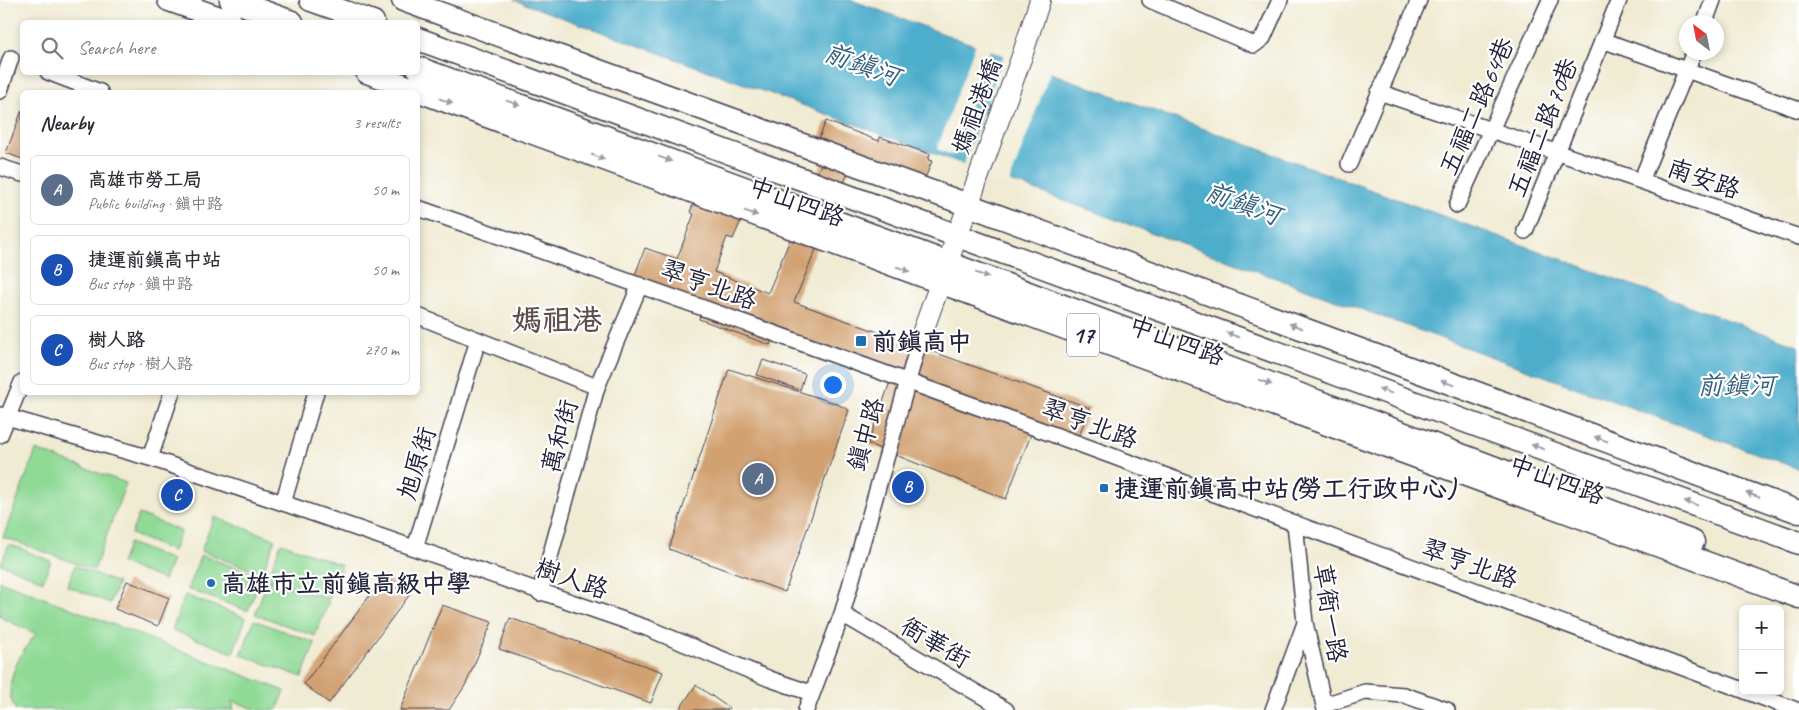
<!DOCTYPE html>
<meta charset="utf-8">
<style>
:root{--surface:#fff;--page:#f7f7f7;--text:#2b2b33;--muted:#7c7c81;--line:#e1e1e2;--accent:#1f6fb2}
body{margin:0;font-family:Caveat,"LXGW WenKai TC",sans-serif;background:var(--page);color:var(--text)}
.controls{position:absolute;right:15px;bottom:15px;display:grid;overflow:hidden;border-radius:8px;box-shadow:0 2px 8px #0003}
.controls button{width:45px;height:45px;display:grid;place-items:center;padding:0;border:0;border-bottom:1px solid var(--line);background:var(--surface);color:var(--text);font:25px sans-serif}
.compass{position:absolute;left:1679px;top:15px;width:45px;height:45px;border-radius:50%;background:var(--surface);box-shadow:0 2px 8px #0003;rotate:328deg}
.you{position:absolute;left:832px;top:384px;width:18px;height:18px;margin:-12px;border:4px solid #fff;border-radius:50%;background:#1a73e8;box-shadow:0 0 0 8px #1a73e833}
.badge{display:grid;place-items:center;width:32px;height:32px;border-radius:50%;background:var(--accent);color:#fff;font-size:16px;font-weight:700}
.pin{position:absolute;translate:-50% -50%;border:2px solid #fff;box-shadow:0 1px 5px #0006}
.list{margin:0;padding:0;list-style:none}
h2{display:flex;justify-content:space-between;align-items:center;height:65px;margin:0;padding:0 20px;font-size:21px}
h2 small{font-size:16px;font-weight:400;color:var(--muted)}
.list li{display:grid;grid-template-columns:32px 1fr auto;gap:15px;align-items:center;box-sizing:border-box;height:70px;margin:0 10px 10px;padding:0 10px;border:1px solid var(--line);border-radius:8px}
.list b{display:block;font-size:19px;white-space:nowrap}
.list p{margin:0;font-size:16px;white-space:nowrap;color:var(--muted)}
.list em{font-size:16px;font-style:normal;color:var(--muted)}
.icon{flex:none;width:28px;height:28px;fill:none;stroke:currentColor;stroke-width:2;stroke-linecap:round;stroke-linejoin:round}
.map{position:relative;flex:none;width:1799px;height:710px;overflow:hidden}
.search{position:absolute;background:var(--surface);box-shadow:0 2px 8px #0003;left:20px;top:20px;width:400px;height:55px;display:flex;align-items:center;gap:12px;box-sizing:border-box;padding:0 18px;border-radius:8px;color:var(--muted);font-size:19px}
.panel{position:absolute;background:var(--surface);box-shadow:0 2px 8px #0003;left:20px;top:90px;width:400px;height:305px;border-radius:8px}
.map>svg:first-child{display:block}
.green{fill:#90da96;stroke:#597e68}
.water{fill:#4eaecc;stroke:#386884}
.pier{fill:#f0ebd3}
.building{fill:#d1a171}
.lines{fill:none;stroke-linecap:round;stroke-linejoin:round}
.minor-casing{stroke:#414052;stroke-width:18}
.secondary-casing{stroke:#414052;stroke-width:22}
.primary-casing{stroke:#414052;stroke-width:25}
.minor{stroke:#fff;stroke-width:15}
.secondary{stroke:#fff;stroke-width:20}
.primary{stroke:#fff;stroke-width:22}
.oneway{fill:#9c9ca7}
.poi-dot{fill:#1f6fb2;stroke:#fff;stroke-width:2}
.labels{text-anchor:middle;stroke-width:4.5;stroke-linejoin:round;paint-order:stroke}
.shield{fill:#fff;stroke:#646476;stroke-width:1}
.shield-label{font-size:24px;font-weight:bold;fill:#22223b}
.street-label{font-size:25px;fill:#22223b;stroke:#fff}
.poi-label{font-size:25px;font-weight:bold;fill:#22223b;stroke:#fff;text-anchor:start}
.water-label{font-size:26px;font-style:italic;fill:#36617c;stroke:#fff}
.district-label{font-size:30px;font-weight:bold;fill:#5f4e4e;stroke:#fff}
</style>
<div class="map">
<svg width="1799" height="710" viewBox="0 0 1799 710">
<rect width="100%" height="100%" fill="#fff"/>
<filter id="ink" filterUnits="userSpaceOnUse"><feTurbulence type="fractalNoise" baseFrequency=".02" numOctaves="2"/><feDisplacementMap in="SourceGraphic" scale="10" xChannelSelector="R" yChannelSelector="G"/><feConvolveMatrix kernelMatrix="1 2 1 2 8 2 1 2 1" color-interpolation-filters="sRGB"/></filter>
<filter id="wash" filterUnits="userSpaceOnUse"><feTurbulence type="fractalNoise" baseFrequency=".0096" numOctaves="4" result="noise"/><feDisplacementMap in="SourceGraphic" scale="20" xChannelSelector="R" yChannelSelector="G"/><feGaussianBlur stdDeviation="1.12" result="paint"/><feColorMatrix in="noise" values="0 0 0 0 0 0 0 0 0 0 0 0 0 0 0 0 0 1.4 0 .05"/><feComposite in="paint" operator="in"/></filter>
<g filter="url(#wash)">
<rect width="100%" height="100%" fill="#f0ebd3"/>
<path class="green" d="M36,450L126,483L94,570L3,537Z
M139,514L181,531L173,551L131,534Z
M214,517L275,539L262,574L201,551Z
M129,543L172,560L164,580L121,563Z
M281,543L342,565L329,600L268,577Z
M9,544L51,561L43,581L1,564Z
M201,555L261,577L248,611L187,589Z
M75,566L118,583L110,603L67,586Z
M268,579L329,602L315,636L255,614Z
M0,581L285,691L277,710H258L232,701L234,710H16C0,687 20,652 36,634L0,617Z
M185,595L246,618L233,653L172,630Z
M254,620L315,643L302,677L241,655Z"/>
<path class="water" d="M514,0H851L1799,346V469Z"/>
<path class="pier" d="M976,43L991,48L952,155L937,149Z
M1005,53L1051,70L1009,183L963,166Z"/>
<g id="blocks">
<path class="building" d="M22,110V159L6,153Z
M826,121L879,141L880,137L930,154L928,160L932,161L924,181L850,168L794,302L1090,408L1078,438L1035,424L1006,499L868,444L890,382L773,337L770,345L699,319L701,312L631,286L645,248L677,259L694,214L690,212L696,198L743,216L733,239L727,237L714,272L768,293L829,145L818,141Z
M763,360L805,374L800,390L757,375Z
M729,369L835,403L849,410L785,592L669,549Z
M385,575L410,594L329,703L304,684Z
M127,581L169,598L158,626L115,609Z
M442,605L492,622L466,684L449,710H400Z
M510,618L663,672L651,703L499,649Z
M696,685L729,708L727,710H679Z"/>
</g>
</g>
<g filter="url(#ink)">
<use href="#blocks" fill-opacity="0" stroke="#414052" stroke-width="1"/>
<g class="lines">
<defs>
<path id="minor" d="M1150,0L1254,45L1263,38L1280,0
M1705,22L1713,0
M1602,40L1799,110
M1694,52L1641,181L1799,237
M48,72L100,92
M0,91L11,58
M1379,92L1641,181
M1349,164L1419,0
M0,167L22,174
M1457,205L1550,0
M418,208C862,361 1302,526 1743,690
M1525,231L1619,0
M418,316L597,387
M0,415L150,458L283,503L647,628L770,679L811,693
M0,435L22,382
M150,458L172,392
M283,503L316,392
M1295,523L1305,623L1325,710
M415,548L478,340
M540,593L597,387L640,285
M842,614L1006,710
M1745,691L1796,710
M1324,705L1365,692L1404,695L1447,710
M806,710L842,614L919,342
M1273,710L1305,623"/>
<path id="secondary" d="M919,342L1022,56L1040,0"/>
<path id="primary" d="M169,0L231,22
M231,0L292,22
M311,0L373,22
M403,0L968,205L1799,512
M418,39L1799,543
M418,68L948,263L1693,542
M367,72L1799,597"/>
</defs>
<use href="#minor" class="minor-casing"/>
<use href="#secondary" class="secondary-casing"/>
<use href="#primary" class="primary-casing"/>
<use href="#minor" class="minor"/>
<use href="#secondary" class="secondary"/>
<use href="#primary" class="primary"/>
</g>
<defs><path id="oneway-solid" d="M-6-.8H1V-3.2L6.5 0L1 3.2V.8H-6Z" transform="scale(1.25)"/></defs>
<g class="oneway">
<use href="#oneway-solid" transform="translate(446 101) rotate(20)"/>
<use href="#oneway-solid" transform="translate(513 103) rotate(20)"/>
<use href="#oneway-solid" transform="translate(598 157) rotate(20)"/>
<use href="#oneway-solid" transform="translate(665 159) rotate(20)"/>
<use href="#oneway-solid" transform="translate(751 213) rotate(20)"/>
<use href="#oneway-solid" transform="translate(903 269) rotate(20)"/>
<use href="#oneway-solid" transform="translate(982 275) rotate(21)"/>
<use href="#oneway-solid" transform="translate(1296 326) rotate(-160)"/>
<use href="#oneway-solid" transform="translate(1233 335) rotate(-160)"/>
<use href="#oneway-solid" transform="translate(1265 382) rotate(21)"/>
<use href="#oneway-solid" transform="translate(1448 383) rotate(-160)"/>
<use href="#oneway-solid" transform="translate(1385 391) rotate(-160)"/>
<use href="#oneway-solid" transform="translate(1601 439) rotate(-160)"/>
<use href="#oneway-solid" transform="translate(1538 447) rotate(-160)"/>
<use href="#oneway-solid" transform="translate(1753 495) rotate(-160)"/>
<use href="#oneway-solid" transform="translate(1691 503) rotate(-160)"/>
</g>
</g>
<g class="poi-dot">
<rect x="855" y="335" width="12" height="12" rx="2.5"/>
<rect x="1099" y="483" width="10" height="10" rx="2.5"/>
<circle cx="211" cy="583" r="5"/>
</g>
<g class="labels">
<rect class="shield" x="1067" y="313.5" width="32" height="43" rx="4"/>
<g class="shield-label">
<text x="1083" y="343">17</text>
</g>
<g class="street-label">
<text transform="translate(976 106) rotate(-70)" y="9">媽祖港橋</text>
<text transform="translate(1476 106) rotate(-66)" y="9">五福二路64巷</text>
<text transform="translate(1542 127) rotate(-68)" y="9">五福二路70巷</text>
<text transform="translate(1704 178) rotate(19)" y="9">南安路</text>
<text transform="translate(797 201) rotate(20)" y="9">中山四路</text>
<text transform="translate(709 284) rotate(20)" y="9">翠亨北路</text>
<text transform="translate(1177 340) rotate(20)" y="9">中山四路</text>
<text transform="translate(1090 423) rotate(20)" y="9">翠亨北路</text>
<text transform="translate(865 434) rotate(-74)" y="9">鎮中路</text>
<text transform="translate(559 436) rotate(-75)" y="9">萬和街</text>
<text transform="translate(416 463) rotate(-73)" y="9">旭原街</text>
<text transform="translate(1557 479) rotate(20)" y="9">中山四路</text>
<text transform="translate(1470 563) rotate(20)" y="9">翠亨北路</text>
<text transform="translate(572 578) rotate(19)" y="9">樹人路</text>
<text transform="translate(1331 613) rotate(81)" y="9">草衙一路</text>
<text transform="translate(936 642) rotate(30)" y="9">衙華街</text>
</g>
<g class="poi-label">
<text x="872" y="350">前鎮高中</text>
<text x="1114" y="497">捷運前鎮高中站(勞工行政中心)</text>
<text x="221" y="592">高雄市立前鎮高級中學</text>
</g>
<g class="water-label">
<text transform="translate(862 64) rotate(20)" y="9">前鎮河</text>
<text transform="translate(1243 203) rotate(20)" y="9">前鎮河</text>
<text x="1736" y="394">前鎮河</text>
</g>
<g class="district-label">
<text x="557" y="330">媽祖港</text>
</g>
</g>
</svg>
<div class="controls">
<button>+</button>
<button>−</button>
</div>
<svg class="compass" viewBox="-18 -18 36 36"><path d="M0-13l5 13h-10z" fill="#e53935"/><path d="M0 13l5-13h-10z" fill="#7c7c81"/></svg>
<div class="you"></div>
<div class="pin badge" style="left:758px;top:479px;background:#5c6f8a">A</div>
<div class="pin badge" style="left:908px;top:487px;background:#1a4fb4">B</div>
<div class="pin badge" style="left:177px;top:495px;background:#1a4fb4">C</div>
<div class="search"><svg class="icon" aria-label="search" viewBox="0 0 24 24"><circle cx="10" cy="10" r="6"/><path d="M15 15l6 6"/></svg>Search here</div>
<section class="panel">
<h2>Nearby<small>3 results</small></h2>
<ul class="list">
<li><span class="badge" style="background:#5c6f8a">A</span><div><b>高雄市勞工局</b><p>Public building · 鎮中路</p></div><em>50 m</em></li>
<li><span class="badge" style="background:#1a4fb4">B</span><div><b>捷運前鎮高中站</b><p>Bus stop · 鎮中路</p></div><em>50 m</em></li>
<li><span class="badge" style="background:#1a4fb4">C</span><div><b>樹人路</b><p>Bus stop · 樹人路</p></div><em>270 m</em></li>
</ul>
</section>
</div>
